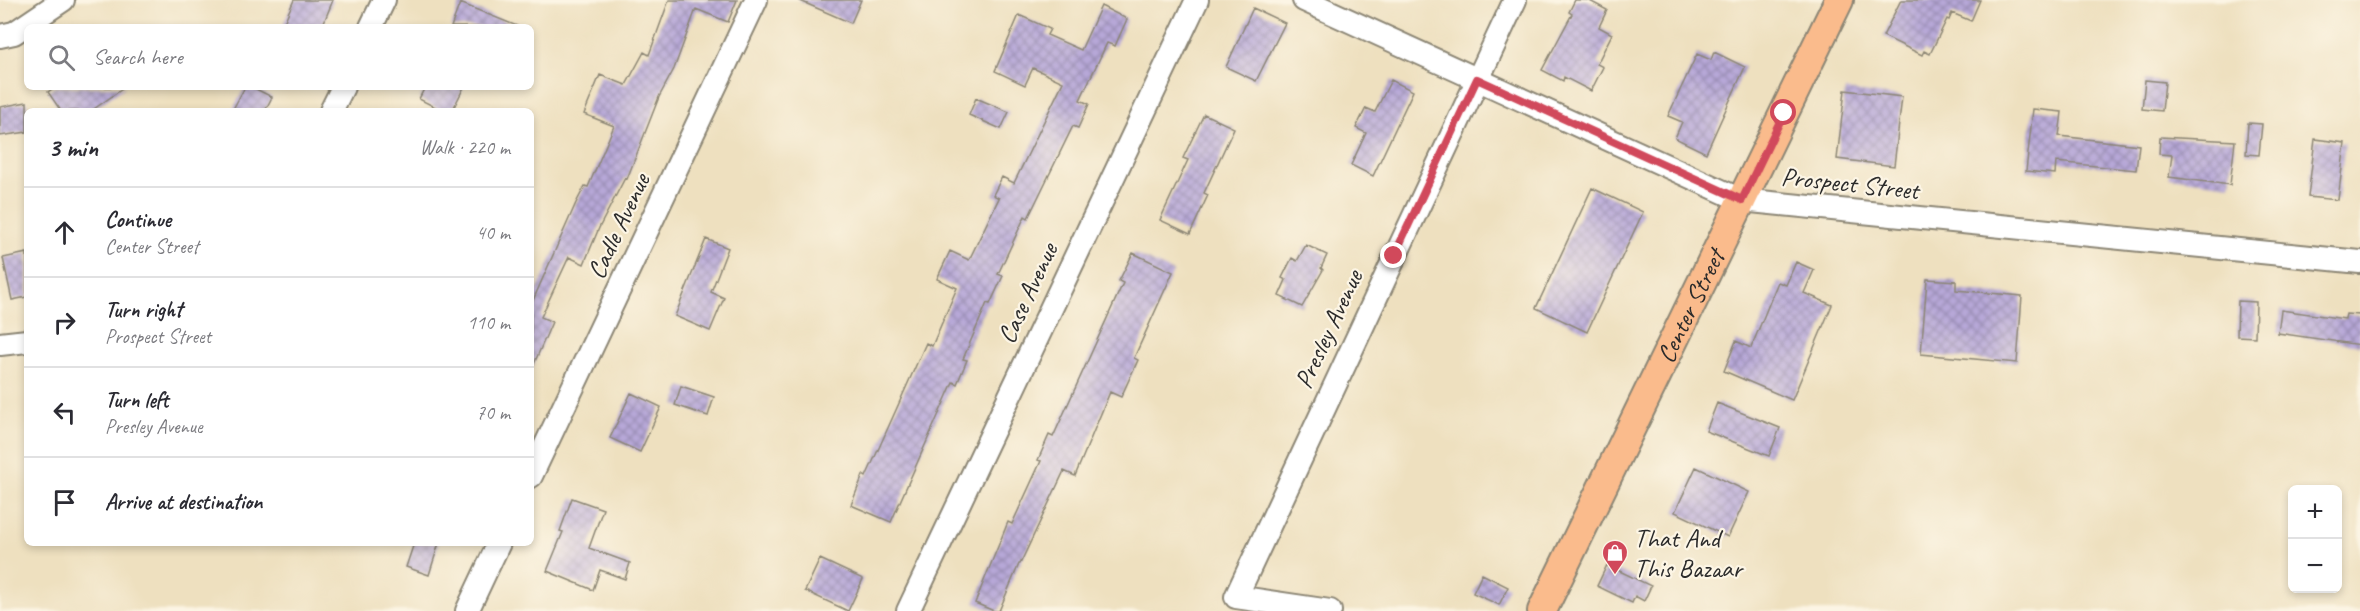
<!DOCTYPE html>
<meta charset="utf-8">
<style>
:root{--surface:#fff;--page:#f7f7f7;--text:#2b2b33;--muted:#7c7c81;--line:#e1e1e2}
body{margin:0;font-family:Caveat,sans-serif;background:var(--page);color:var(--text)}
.controls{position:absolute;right:18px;bottom:18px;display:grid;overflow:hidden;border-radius:9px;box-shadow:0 3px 9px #0003}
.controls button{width:54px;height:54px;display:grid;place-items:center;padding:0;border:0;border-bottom:2px solid var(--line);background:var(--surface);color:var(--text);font:30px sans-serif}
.stop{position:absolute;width:18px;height:18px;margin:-14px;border:4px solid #d1495b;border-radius:50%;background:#fff}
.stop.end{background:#d1495b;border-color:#fff;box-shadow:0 2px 6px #0008}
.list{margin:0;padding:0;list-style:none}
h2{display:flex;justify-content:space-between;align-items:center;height:78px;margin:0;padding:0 24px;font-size:26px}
h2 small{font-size:20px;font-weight:400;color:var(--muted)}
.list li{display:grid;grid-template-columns:39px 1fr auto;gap:18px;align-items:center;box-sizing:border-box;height:90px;padding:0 24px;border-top:2px solid var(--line)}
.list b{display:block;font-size:22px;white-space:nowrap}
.list p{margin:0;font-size:20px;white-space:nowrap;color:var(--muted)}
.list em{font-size:20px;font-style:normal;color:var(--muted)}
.icon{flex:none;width:33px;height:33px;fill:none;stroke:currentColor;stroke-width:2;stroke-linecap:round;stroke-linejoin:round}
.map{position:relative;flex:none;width:2360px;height:611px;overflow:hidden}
.search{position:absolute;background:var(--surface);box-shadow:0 3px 9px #0003;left:24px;top:24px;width:510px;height:66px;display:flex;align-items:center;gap:15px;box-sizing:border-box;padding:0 21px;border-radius:9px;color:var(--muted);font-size:22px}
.panel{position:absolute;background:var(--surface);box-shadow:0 3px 9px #0003;left:24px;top:108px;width:510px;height:438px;border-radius:9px}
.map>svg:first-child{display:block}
.building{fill:url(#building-cross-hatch)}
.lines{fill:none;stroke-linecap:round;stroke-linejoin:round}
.minor-casing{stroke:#8c8675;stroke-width:26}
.major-casing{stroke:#8c8675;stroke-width:32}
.minor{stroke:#fff;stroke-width:22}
.major{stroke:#fabb8c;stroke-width:28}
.route{stroke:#d1495b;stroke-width:8}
.labels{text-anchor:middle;stroke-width:4.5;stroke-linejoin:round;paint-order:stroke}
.street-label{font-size:26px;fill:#2b2b2b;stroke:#fcf5e5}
.poi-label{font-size:26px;fill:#2b2b2b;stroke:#fcf5e5;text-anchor:start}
</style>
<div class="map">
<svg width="2360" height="611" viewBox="0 0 2360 611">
<defs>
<pattern id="building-cross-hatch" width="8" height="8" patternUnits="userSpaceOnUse" patternTransform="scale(1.5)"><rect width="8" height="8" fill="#b7a8d8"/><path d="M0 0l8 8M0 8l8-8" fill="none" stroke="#9589af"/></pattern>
</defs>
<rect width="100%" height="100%" fill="#fcf5e5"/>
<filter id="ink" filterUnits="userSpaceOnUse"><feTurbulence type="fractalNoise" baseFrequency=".0167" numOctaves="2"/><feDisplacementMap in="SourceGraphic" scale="12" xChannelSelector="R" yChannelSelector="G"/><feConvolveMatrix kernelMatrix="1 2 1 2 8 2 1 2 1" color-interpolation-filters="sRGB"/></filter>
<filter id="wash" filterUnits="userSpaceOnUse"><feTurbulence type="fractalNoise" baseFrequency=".008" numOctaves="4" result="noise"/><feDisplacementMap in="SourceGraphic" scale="24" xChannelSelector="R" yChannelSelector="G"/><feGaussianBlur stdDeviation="1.35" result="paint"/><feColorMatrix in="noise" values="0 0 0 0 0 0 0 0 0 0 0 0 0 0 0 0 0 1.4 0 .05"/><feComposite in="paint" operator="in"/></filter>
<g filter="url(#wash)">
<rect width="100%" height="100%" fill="#eee0bf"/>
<g id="blocks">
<path class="building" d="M294,0H333L322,27H282Z
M669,0H737L728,22L696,9L674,69L659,97L627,179L625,178L599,228L584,264L569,257L541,317L552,322L531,371V305L576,203L585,186L588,187L614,126L584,114L600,75L626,85L644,52L649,55Z
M798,0H861L851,23Z
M1575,0H1588L1607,10L1599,27L1612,34L1597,64L1603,67L1591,91L1564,77L1563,81L1542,70L1572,14L1569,12Z
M1901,0H1980L1971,21L1952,13L1949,20L1947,19L1930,54L1924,51L1922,55L1883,36Z
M460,3L517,26V27H451Z
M1101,6L1127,19L1115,46L1107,43L1080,100L1089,104L1078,128L1073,126L1028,218L1025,216L998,274L1003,276L990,304L987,303L963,359L967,360L957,384L953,382L891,522L851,505L863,475L866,477L926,343L932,346L957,288L937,279L950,251L969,260L999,198L993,195L1002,177L1014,183L1063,82L1033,68L1025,85L995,71L1019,15L1050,29L1047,35L1081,50Z
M1253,8L1285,23L1256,81L1226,67Z
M1714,52L1745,67L1706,153L1675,138L1682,122L1668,116L1697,54L1711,60Z
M1391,80L1413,91L1373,176L1351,165L1366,133L1356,128L1366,108L1375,112Z
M2145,80L2165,82L2162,111L2142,109Z
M55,87H125L91,111H61L48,92Z
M245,87H252L272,97L265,111H232Z
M425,87H464L452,111H443L419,99Z
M1845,90L1902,97L1894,166L1837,159Z
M976,98L1009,112L1001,129L969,115Z
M27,102V132L0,136V107Z
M2033,109L2062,112L2059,136L2139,145L2136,170L2056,162L2055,174L2026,171Z
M1204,114L1234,128L1204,193L1208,195L1190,234L1160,220L1188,160L1183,158Z
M2248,123L2262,124L2259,155L2246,154Z
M2160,137L2235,141L2230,185L2169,177L2172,155L2159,154Z
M2315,139L2345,143L2338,200L2308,197Z
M1592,188L1643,212L1587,332L1536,308Z
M706,239L728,248L711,292L724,298L710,331L675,316Z
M1306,245L1327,255L1321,268L1323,270L1302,307L1279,296L1286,280L1282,278L1292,258L1297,261Z
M27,253V297L12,300L3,258Z
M1133,253L1173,272L1134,358L1138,360L1121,397L1110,392L1075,476L1064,471L1020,564H1019L999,611H994L975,603L1008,522L1012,524L1041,461L1038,460L1049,435L1053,437L1123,283L1119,281Z
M1796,262L1814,270L1804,293L1832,305L1792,400L1724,371L1736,341L1751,348L1778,282L1786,285Z
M1927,279L1956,281V290L2022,296L2017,363L1921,354Z
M2238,301L2256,302L2255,337L2237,336Z
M2281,310L2345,319L2346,314L2360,315V345L2278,333Z
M681,386L714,397L708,416L675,405Z
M631,393L661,407L640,452L610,438Z
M1717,403L1780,428L1769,456L1706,431Z
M1696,467L1749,492L1728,537L1675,512Z
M572,498L603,509L589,548L630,563L625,579L600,570L593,590L547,571L563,532L560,531Z
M414,543H439L429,575L406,567Z
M820,559L863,579L848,611L805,591Z
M1607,565L1651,586L1644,601L1635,596L1632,603L1597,586Z
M1482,574L1508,587L1499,605L1473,593Z"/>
</g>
</g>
<g filter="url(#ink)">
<use href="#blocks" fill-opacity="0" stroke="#8c8675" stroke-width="1.5"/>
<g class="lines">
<defs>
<path id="minor" d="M1304,0L1741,200L2360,262
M371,27L384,0
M0,36L14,33L63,0
M331,111L343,87
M0,344L27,341
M531,476L756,0
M467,611L499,543
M908,611L1197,0
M1330,611L1236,597L1515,0"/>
<g id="major">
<path id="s1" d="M1542,611L1839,0"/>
</g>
</defs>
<use href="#minor" class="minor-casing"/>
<use href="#major" class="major-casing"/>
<use href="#minor" class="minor"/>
<use href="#major" class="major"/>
</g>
</g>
<g class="lines" filter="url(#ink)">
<path class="route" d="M1394,256L1477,79L1742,200L1784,113"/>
</g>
<defs>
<symbol id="shop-pin" viewBox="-11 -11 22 30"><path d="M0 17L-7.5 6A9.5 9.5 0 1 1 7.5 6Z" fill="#d1495b" stroke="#fcf5e5"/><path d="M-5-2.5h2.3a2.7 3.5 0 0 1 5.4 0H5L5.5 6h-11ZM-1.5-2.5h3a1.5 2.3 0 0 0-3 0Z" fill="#fff"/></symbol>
</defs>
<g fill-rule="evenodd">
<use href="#shop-pin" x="1600" y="538" width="30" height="40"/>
</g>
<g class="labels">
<g class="street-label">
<text transform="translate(1850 183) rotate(6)" y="9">Prospect Street</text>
<text transform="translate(618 226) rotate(-65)" y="9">Cadle Avenue</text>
<text transform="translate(1027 293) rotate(-65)" y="9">Case Avenue</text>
<text dy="9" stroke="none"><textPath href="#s1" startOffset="339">Center Street</textPath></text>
<text transform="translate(1328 329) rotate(-65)" y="9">Presley Avenue</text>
</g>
<g class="poi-label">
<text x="1634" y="547">That And<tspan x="1634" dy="30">This Bazaar</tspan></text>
</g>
</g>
</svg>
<div class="controls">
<button>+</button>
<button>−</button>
</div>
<div class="stop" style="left:1784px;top:113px"></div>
<div class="stop end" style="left:1394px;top:256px"></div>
<div class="search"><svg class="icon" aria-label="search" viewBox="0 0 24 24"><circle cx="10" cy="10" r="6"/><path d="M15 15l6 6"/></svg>Search here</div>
<section class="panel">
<h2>3 min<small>Walk · 220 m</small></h2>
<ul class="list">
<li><svg class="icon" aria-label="ahead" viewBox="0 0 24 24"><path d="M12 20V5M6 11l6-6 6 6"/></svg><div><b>Continue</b><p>Center Street</p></div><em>40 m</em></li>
<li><svg class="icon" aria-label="right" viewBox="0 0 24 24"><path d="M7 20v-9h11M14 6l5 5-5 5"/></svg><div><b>Turn right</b><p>Prospect Street</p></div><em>110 m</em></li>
<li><svg class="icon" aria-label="left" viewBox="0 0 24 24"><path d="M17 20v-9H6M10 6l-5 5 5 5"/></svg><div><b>Turn left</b><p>Presley Avenue</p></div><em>70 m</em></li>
<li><svg class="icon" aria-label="arrive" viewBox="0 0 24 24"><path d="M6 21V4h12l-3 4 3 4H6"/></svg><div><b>Arrive at destination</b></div></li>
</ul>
</section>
</div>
